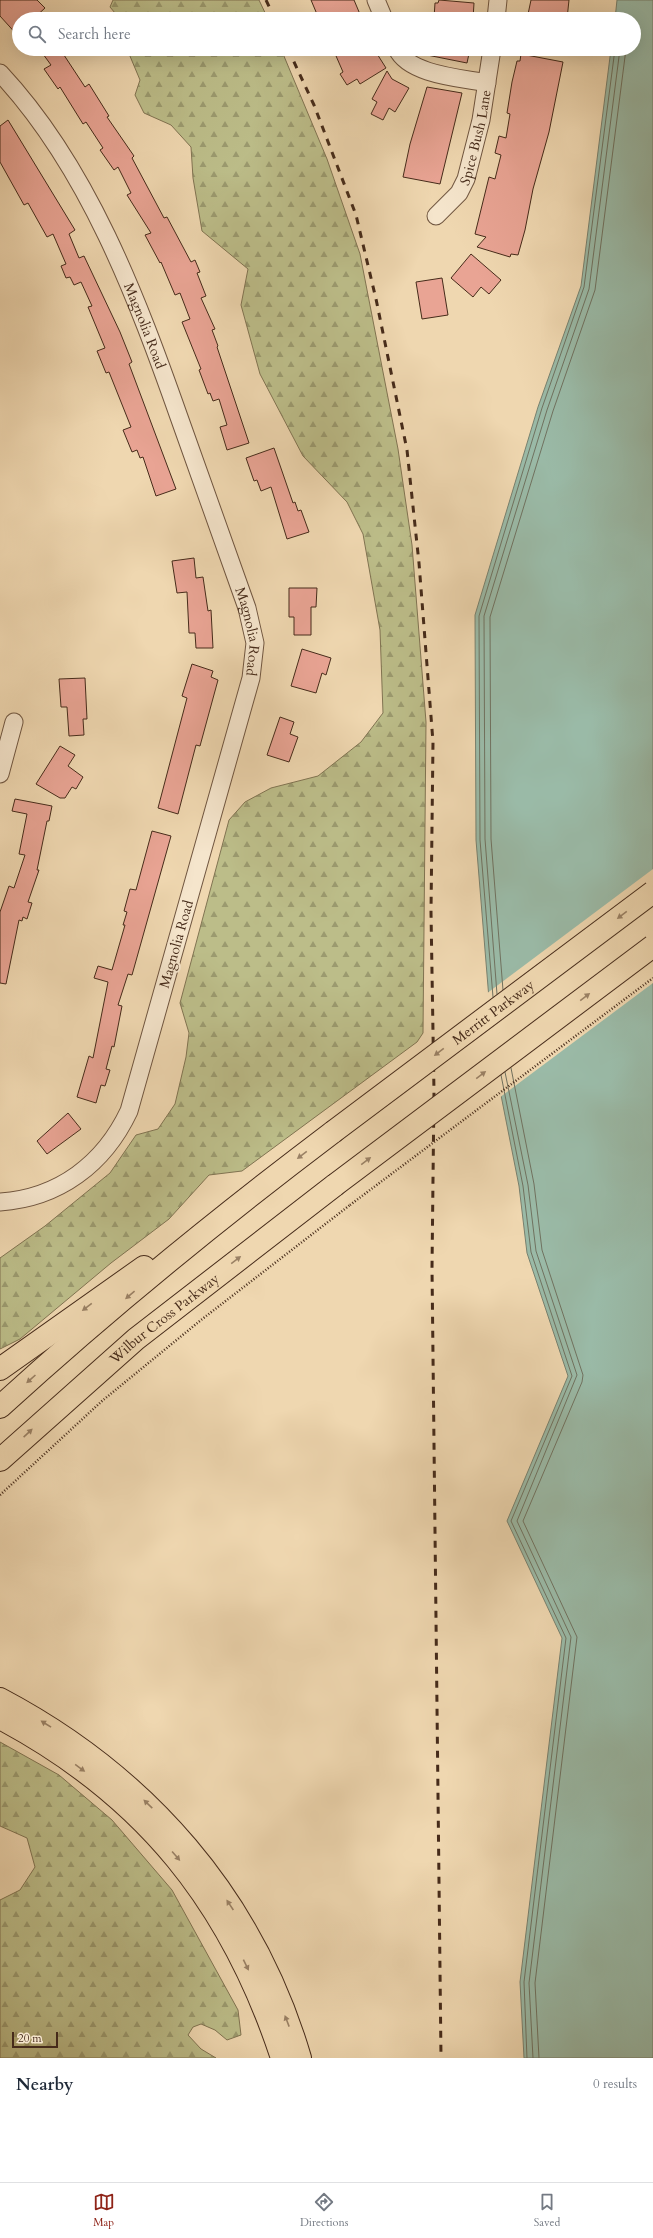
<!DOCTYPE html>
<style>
:root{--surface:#fff;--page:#f6f6f7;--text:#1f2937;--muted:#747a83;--line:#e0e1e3;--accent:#8f2418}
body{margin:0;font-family:Cardo,serif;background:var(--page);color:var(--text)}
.scale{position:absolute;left:12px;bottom:10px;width:46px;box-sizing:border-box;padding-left:4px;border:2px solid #462b1a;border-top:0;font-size:11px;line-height:14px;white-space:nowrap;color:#462b1a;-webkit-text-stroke:3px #f5e5cc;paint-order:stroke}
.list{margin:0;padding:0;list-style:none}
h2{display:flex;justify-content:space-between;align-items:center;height:52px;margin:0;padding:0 16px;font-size:17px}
h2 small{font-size:13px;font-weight:400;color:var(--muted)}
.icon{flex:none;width:22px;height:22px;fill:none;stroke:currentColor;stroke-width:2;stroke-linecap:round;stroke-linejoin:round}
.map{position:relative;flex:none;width:653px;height:2058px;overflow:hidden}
.search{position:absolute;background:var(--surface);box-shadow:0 4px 16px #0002;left:12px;right:12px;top:12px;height:44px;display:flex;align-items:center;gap:10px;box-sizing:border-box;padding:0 14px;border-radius:22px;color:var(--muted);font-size:15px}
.sheet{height:124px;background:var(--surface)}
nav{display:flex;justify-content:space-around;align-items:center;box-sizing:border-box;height:56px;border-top:1px solid var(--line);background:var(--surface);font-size:11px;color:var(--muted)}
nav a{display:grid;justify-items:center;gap:2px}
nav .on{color:var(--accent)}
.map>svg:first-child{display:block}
.forest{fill:url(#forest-firs);stroke:#817452}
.water{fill:#9abaa7;stroke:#78816f}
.pier{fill:#efd7b0}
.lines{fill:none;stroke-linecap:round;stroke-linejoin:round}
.shore{stroke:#707260;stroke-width:1}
.building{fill:#e9a494;stroke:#462b1a}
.minor-casing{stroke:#705640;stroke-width:19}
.highway-casing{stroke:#462b1a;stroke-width:24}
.path{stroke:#462b1a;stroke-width:2.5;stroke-dasharray:1 2;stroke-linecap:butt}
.minor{stroke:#f5e5cc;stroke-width:17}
.highway{stroke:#efd7b0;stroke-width:22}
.rail{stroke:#462b1a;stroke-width:3;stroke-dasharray:7 7;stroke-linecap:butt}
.highway-bridge-casing{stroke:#462b1a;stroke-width:24;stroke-linecap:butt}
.path-bridge{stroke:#462b1a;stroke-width:2.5;stroke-dasharray:1 2;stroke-linecap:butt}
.highway-bridge{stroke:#efd7b0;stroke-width:22}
.oneway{fill:#9a8165}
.labels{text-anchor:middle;stroke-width:4;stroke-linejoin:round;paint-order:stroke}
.street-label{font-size:14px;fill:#462b1a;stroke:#f5e5cc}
</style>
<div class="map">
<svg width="653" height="2058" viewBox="0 0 653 2058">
<defs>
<pattern id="forest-firs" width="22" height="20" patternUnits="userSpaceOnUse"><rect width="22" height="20" fill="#bcbd89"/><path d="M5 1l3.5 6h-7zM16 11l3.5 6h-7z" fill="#9b9a6f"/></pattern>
</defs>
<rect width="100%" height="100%" fill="#efd7b0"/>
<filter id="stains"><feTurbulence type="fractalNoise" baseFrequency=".005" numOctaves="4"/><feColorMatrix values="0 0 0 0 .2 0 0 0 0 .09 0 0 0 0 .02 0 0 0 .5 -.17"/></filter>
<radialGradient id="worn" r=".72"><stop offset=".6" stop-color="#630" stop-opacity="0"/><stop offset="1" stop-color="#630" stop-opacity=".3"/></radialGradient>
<path class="forest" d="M113,0H259L268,19H120L110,7Z
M127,49H281L327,159L360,254L398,449L412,545L426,722L423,1033L417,1042L242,1171L209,1175L169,1219L111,1263L20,1339L0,1349V1258L45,1226L110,1173L136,1135L158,1129L175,1104L186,1057L189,1033L180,1003L229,820L245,802L271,788L318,776L361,742L383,713L380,630L363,534L347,502L303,456L260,374L241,305L248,269L202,231L193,178L191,147L171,125L144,113L135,95L140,80Z
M0,1742L59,1775L112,1820L172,1890L238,2010L241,2035L227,2040L215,2030L201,2024L193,2027L188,2035L201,2049L216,2058H0V1900L20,1890L35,1867L27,1838L0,1826Z"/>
<path class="water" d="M617,0H653V2058H524L520,1982L562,1638L507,1521L568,1376L527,1253L519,1186L494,1060L476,840L475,615L538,407L581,286L611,49H634V19H615Z"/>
<path class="pier" d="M653,869V983L499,1098L492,1060L486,994Z"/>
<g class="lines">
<path class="shore" d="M503,990L491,839L490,617L553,411L595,290L626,49
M497,994L485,839L484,616L547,410L589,289L620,49
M493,997L480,840L479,616L542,408L584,287L615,49
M511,1068L534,1184L542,1250L583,1375L582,1382L523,1521L577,1637L535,1983L539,2058
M505,1072L528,1185L536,1251L577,1375L517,1521L571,1637L529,1983L533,2058
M501,1075L523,1186L531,1252L572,1376L511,1521L566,1638L524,1982L527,2058"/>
</g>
<path class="building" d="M0,0H37L45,8L33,19L19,18V37L0,16Z
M311,0H354L362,19H319Z
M439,0L474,3L473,19L434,18L435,3H438Z
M531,0H569L567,19H527Z
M50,49H60L85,87L89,84L109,116L107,117L134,156L132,158L164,218L167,217L191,262L195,260L200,272L197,273L206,296L201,298L215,329L212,330L218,346L217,347L249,443L227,450L220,427L227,425L219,399L213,401L210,393L208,394L199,370L201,369L182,322L190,319L180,293L175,295L161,262L160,263L145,235L151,233L127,195L131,193L118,167L114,170L100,150L103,148L86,122L83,124L60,87L58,89L44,69L51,65L43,54Z
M333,49H374L386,68L360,84L357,79L347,85L340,74L343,72Z
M428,49H470L467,63L427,55Z
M521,54L563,62L549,132L533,189L525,230L518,255L511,254L510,257L477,247L486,237L475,234L489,177L495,179L501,155L495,153L499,136L506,138L510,114L507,113L512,82L517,61H520Z
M387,71L392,79L409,88L395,112L389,108L383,120L371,114L377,102L372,99Z
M427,87L462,93L440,184L403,177L410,144Z
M8,120L75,230L69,234L79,258L84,256L120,332L132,362L129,364L176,489L156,496L143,457L140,458L137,450L132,452L123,430L131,427L109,372L106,373L97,351L105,348L88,307L92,306L81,282L74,285L70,277L66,278L61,266L66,264L53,234L47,237L28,203L24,205L0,162V126Z
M471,254L501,280L489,294L481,287L473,297L451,278Z
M442,278L448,315L422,319L416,282Z
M274,448L293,503L295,502L298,511L301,510L309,532L287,539L271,487L261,491L257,480L254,481L246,458Z
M194,558L196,578L203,577L208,611L211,610L213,648H196L195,633H189L187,592L177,593L172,561Z
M289,588H317L316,607H311V635H294V617H289Z
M302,649L331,658L326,675L322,673L316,693L291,686Z
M192,664L213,671L211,677L218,680L200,746L196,745L178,814L158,808L187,698L182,696Z
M85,678L87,719H83L84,735L69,736L67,707H61L59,679Z
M280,717L294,722L290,734L298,737L289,762L267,755Z
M60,746L75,755L68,766L83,777L76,789L72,787L65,798H60L36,784Z
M15,799L52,806L49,821H47L37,870H39L28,902L32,903L27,919L23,917L22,921L19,920L6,984L0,983V912L9,886L14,888L25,855L19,854L27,814L12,811Z
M152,831L171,836L132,975L128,974L118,1005L122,1006L114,1047L112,1046L106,1069L110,1070L105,1086L101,1085L96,1103L77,1097L89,1056L93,1058L108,982L94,978L98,966L112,970L125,925H123L127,912L124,911L130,889L136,890Z
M68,1113L81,1129L47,1154L37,1141Z"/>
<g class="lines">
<defs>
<g id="minor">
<path d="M376,0L384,19"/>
<path d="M496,19L498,0"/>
<path d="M397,49C409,75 462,78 487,83"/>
<path id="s1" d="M0,73C88,167 137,298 179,417C202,481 224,545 247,608L255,643L251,678L129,1111C104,1164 59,1198 0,1202"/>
<path id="s2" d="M436,216L459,193L466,179L481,120L492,49"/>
<path d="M0,774L14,722"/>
</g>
<g id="highway">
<path d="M0,1369L144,1267"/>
<path d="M0,1407C106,1310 218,1219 333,1132"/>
<path id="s3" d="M0,1460L136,1339L335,1185"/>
<path d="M0,1699C146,1776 253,1898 300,2058"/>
<path d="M0,1718C145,1795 231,1903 282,2058"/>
</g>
</defs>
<use href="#minor" class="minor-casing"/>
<use href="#highway" class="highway-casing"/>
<path class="path" d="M0,1495L102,1401L201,1320L350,1205"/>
<use href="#minor" class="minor"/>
<use href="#highway" class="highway"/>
<path class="rail" d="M266,0L275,19
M288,49L314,105L356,215L376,299L407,450L419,563L433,742L431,912L434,1092L432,1268L441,2058"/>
<defs>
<g id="highway-bridge">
<path id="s4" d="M333,1132L653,892"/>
<path d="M335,1185L653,946"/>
</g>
</defs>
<use href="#highway-bridge" class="highway-bridge-casing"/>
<path class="path-bridge" d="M350,1205L653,978"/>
<use href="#highway-bridge" class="highway-bridge"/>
</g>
<defs><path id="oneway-solid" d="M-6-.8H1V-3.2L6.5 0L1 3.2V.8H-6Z"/></defs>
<g class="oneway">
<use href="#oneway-solid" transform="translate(622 915) rotate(143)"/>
<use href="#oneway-solid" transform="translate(585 997) rotate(-37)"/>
<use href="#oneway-solid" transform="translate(439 1052) rotate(143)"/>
<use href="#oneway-solid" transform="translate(481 1075) rotate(-37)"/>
<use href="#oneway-solid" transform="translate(302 1155) rotate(143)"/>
<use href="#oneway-solid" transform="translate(366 1161) rotate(-37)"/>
<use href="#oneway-solid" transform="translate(236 1260) rotate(-37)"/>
<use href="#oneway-solid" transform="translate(130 1295) rotate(140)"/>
<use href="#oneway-solid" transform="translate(87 1307) rotate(143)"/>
<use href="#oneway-solid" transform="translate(31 1379) rotate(138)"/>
<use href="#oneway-solid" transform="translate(28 1433) rotate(-43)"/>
<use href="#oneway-solid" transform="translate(46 1724) rotate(-148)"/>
<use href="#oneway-solid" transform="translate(80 1768) rotate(36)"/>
<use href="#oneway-solid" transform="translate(148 1804) rotate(-136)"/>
<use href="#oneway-solid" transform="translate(176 1856) rotate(49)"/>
<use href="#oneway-solid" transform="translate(230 1905) rotate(-124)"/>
<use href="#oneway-solid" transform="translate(246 1965) rotate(64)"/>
<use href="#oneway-solid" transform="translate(287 2021) rotate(-111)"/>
</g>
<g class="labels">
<g class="street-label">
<text dy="5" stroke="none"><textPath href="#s2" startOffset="91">Spice Bush Lane</textPath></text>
<text dy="5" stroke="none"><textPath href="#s1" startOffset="293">Magnolia Road</textPath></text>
<text dy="5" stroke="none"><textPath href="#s1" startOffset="617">Magnolia Road</textPath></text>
<text transform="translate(176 944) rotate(-74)" y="5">Magnolia Road</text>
<text dy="5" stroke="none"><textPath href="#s4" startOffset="200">Merritt Parkway</textPath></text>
<text dy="5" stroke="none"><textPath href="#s3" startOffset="217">Wilbur Cross Parkway</textPath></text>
</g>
</g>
<rect width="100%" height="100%" filter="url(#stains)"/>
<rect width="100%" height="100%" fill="url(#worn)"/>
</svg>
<div class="scale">20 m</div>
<div class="search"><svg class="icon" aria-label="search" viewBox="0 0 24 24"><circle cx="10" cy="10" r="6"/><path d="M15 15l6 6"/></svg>Search here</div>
</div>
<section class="sheet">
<h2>Nearby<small>0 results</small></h2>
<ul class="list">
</ul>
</section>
<nav>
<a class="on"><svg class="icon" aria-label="map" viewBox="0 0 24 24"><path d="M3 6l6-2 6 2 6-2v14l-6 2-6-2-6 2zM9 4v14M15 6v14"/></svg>Map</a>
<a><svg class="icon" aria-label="directions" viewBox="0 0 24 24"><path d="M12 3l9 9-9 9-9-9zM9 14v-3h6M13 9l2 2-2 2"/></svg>Directions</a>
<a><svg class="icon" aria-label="saved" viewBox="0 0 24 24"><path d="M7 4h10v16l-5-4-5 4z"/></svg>Saved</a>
</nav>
